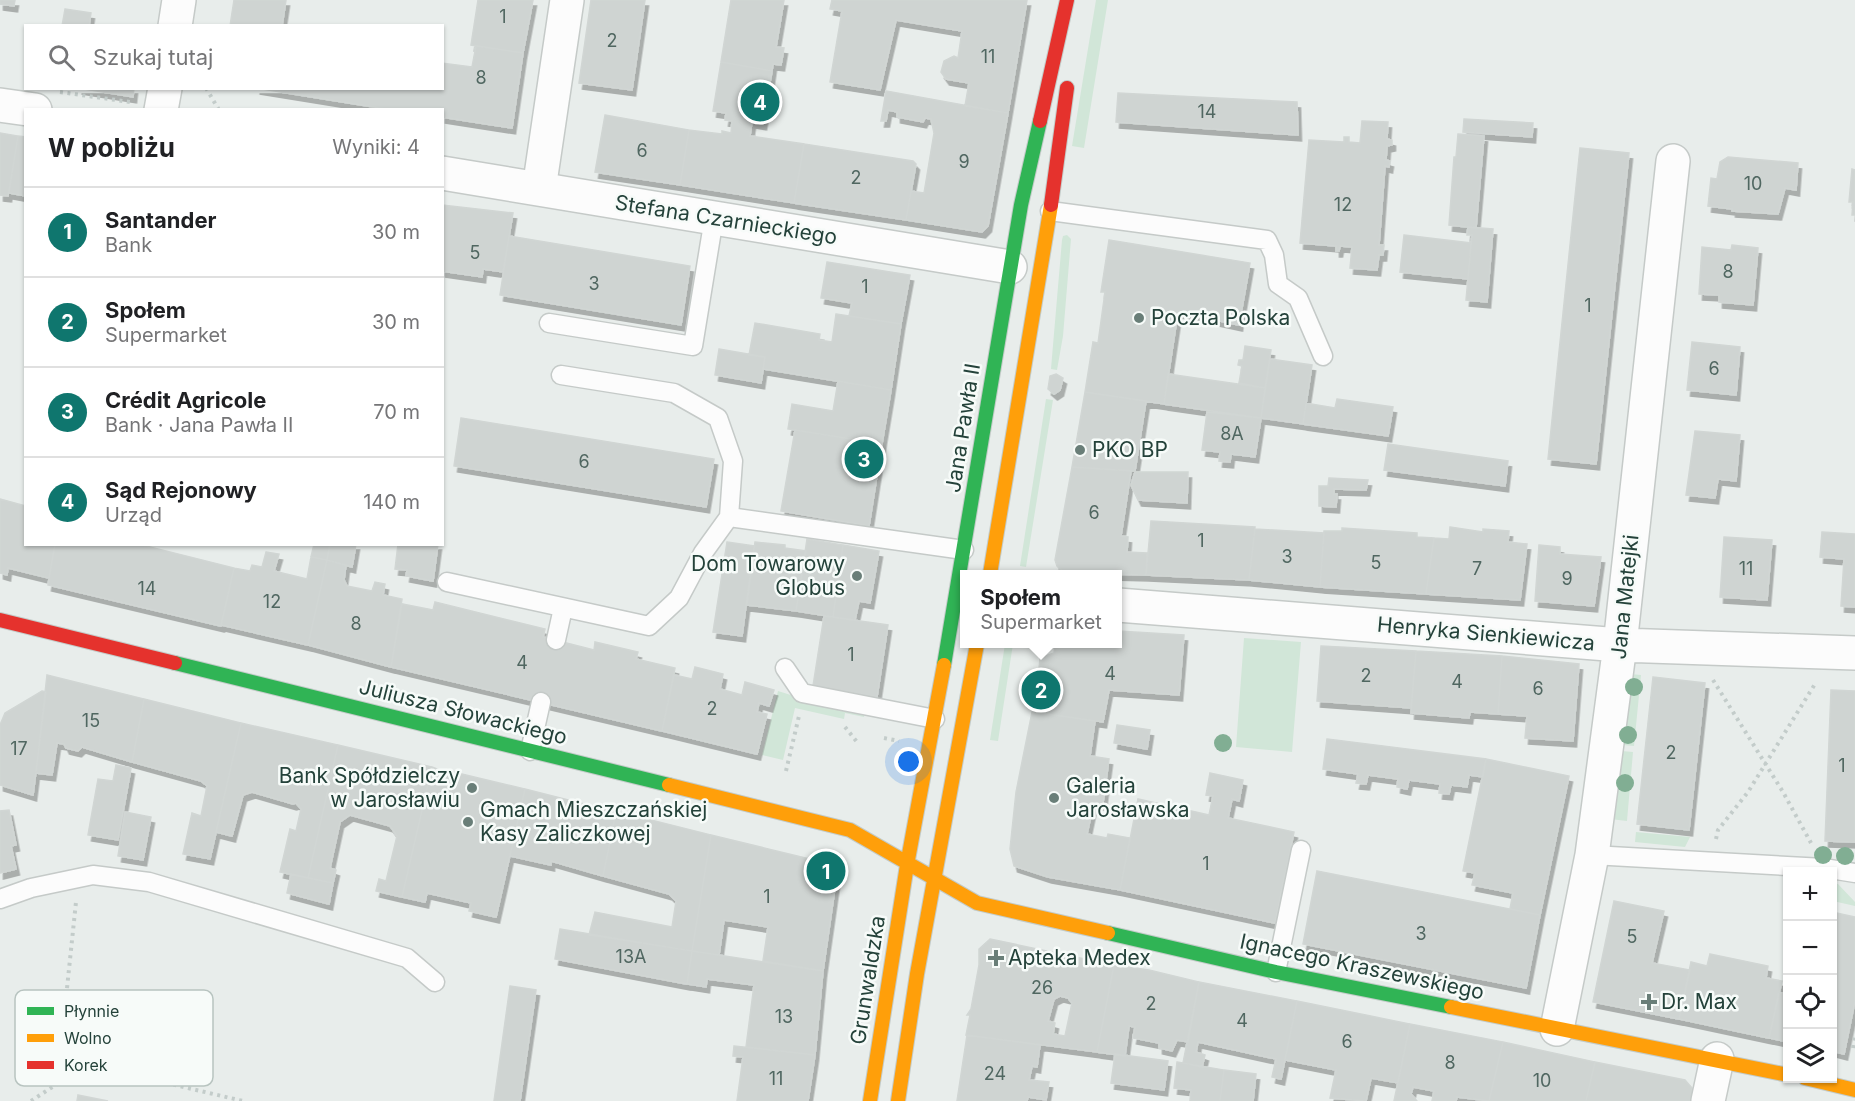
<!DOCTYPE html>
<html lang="pl">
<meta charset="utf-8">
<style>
:root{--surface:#fff;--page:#f6f6f6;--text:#202124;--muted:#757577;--line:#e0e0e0;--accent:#0f766e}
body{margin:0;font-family:Inter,sans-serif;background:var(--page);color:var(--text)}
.controls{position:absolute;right:18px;bottom:18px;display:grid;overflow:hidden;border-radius:0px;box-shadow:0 2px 4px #0004}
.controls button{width:54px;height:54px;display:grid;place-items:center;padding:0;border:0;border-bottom:2px solid var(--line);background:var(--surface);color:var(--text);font:30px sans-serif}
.you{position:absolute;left:909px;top:762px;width:21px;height:21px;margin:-15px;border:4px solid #fff;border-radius:50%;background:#1a73e8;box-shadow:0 0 0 9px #1a73e833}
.badge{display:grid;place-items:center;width:39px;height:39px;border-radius:50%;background:var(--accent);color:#fff;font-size:20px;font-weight:700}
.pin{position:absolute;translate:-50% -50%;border:3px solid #fff;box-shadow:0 2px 6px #0006}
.popup{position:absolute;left:960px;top:570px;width:162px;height:78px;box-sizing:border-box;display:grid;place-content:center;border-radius:0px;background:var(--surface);filter:drop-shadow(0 2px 4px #0005);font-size:20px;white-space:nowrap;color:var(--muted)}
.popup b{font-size:22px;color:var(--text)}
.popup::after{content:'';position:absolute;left:50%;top:100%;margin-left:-12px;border:12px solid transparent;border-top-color:var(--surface)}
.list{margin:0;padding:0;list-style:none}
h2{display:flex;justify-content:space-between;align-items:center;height:78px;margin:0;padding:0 24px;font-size:26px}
h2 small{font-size:20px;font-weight:400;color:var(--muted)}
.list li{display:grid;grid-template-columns:39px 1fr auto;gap:18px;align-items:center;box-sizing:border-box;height:90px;padding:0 24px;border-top:2px solid var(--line)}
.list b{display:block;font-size:22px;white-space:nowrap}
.list p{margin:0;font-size:20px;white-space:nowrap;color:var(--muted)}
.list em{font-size:20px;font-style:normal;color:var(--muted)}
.icon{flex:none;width:33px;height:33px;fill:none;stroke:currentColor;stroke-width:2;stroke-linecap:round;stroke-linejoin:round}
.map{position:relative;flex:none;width:1855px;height:1101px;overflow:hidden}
.search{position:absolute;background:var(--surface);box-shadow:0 2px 4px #0004;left:24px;top:24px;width:420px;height:66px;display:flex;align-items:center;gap:15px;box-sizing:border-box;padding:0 21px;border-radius:0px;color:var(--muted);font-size:22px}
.panel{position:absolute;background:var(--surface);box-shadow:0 2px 4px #0004;left:24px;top:108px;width:420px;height:438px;border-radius:0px}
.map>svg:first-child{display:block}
.green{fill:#d1e6d8}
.building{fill:#cfd4d2;stroke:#d1d6d4;stroke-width:1.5;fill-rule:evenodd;filter:url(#shadow)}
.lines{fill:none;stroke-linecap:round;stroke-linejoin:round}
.lane-casing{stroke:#c5cac8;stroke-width:21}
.street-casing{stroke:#c5cac8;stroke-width:36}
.fast-casing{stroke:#c3cbc8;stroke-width:16}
.slow-casing{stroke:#c3cbc8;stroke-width:16}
.jam-casing{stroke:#c3cbc8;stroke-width:16}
.path{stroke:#c3ccca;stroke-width:4;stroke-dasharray:3 4.5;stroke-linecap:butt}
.lane{stroke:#fcfcfc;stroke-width:18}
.street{stroke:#fcfcfc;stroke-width:33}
.fast{stroke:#30b455;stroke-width:14}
.slow{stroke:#ff9f0a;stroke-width:14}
.jam{stroke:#e5322d;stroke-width:14}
.tree{fill:#81ae93}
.poi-dot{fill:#697e78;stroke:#f7fbf9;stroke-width:2}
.labels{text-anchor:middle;stroke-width:5;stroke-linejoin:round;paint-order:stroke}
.number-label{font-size:18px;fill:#506761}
.street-label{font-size:21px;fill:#24423a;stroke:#f7fbf9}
.poi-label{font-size:21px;fill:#24423a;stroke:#f7fbf9;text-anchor:start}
.key{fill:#f7fbf9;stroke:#b8c4c0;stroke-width:1.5}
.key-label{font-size:16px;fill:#24423a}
</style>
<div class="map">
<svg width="1855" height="1101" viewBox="0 0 1855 1101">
<defs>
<filter id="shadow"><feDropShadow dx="3.5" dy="6" stdDeviation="0" flood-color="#0004"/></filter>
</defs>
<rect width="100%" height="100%" fill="#e8edeb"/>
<path class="green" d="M1096,0H1108L1084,148L1072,146Z
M1067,235L1071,239L1063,336L1057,370L1051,369L1052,357L1062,240L1063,236Z
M1046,399L1053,400L1026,567L1020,566Z
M1244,638L1301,642L1292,752L1236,747Z
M1005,644H1013L998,741L990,740Z
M1630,674L1641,675L1634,746L1623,745Z
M778,691L810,701L865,711L864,717L845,713L844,719L795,708L783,760L762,755Z
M1622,751L1633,752L1627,821L1610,819Z
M1636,832L1690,837L1685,847L1635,842Z
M1833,883L1838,884L1855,902V906L1833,901Z"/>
<path class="building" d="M0,0H15L14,6L0,4Z
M234,0H286L282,26H230Z
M478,0H533L523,53L471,45Z
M591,0H645L632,90L579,83Z
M731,0H784L776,47L784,48L781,65L773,64L772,71L721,62Z
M832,0H1027L1008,113L965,106L969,83L946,79L941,72L944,61L954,56L958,58L962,31L896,20L880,90L830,82L842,11L830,9Z
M65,9L91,13L89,26H62Z
M476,46L523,53L512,128L442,117V110H392L256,88H442V63L472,67Z
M721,62L772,71L763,124L752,122L750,136L804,144L794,203L680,185L689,130L722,134V131L731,133L732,121L725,120L726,113L713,111Z
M78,88H134L133,97Z
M886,91L1008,113L988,226L982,232L906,220L911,191L924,193L934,133L931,119L925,118L923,122L897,117V112L888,110L886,121H881Z
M1118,93L1297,102L1298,135L1116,122Z
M605,115L689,130L680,185L595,172Z
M1464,119L1533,123L1532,137L1463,132Z
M1362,121L1388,122L1387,139L1392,140V145L1387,146L1386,160L1390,161L1389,167L1385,166L1379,245H1384L1383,255H1379L1377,270L1350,268L1352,247L1340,246L1339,251H1336V246L1300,243L1309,140L1344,142V137H1349V142L1360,143Z
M0,133L18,136L8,196L0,195Z
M1458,134L1484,136L1476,228L1449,225L1454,157H1456Z
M18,136L26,137V196L9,193Z
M804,144L913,161L916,164L906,220L794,203Z
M1580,148L1629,153L1596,464L1548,459Z
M1728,157L1798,163L1796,190L1785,188L1778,214L1732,211V209L1708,206L1711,178L1717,179L1720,162Z
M1852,169L1855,170V215H1852L1853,202H1849Z
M442,205L513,213L503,272L483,269L482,277L442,271Z
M1468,227L1493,229L1487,302L1466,300L1472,235H1467Z
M1404,235L1471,243L1468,279L1400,272Z
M509,236L690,266L681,325L500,295Z
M1109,240L1250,263L1239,325L1178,312L1164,404L1085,392L1093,342L1098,343L1105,292H1101Z
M1732,245L1758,248L1753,305L1719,302V295L1699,294L1702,247L1731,250Z
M827,262L910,275L901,324L849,316L852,303L821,298Z
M836,314L901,324L891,390L763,369L765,357L749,355L755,323L820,334L819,340L832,342Z
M1692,342L1740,347L1736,395L1687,390Z
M1245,346L1271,350L1265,388L1239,383L1242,366L1238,365L1239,360H1243Z
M719,349L765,357L761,383L715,375Z
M1270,359L1312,365L1303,424L1261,418Z
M1056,374L1063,378L1060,390L1054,394L1048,389L1050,376Z
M1168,374L1265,388L1261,418L1164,404Z
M838,381L891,390L882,444L788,429L792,404L833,411Z
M1085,392L1146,401L1135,471L1072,467Z
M1337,399L1393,407L1388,436L1303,424L1306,403L1335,408Z
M1207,412L1261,418L1255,457L1231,454L1230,462L1219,461L1220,452L1202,450Z
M461,418L714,459L706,507L454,466Z
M795,430L882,444L869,526L781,511Z
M1695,431L1740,435L1736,481L1718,479L1715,498L1686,495Z
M1388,444L1508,461L1505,486L1384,470Z
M1072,467L1131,471L1121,536L1128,537L1127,552L1147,553L1146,575L1065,573L1057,566L1055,560Z
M1135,472H1188L1187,503L1138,500L1131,485Z
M1329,478L1368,480L1366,490L1334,489V494H1337L1336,507L1319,506V486H1328Z
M0,499L26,506V544H55L49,578L8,568L7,575L0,573Z
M1151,521L1255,527L1249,580L1146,575Z
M1450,527L1483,532V529L1509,531L1508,542L1527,544L1520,600L1426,594L1434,538L1449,539Z
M1342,528L1417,533V537L1434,538L1426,594L1320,587L1324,531H1342Z
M1255,529L1324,533L1320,587L1249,580Z
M1822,532L1855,534V607L1841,606L1844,559L1820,557Z
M1724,537L1772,540L1767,600L1720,597Z
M807,539L843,545L833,617L796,611Z
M727,542L754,546L742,636L713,632Z
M755,542L785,545V548L806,551L796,611L747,605Z
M55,544H138L234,568L221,626L48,585Z
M314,544H330L327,560L311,557Z
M330,544H356L352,567L327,560Z
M398,544H438L433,581L406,576L407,570L395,569Z
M843,545L879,551L870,603L859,601L855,620L833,617Z
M1539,545L1560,547V554L1601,557L1594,606L1535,601Z
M266,552L279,554L274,571L307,579L311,557L327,560L308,645L221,625L234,568L250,571L252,565L262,567Z
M327,560L346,565L344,580L347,586L372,591L375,582L385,584L383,595L402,599L391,667L308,645Z
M435,602L545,629L543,637L594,650L595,642L638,652L636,659L675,668L662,731L391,667L402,604L433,610Z
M824,616L888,625L877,697L813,686Z
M1118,631L1184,635L1179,695L1109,690L1103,722L1034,712L1037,695L1031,694L1032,691L1037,692L1040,658L1054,653L1055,644H1118Z
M1321,646L1416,651L1411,708L1317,701Z
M1416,651L1502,656L1498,714L1470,712L1469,718L1411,713Z
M1502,656L1579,664L1573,741L1525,738L1527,716L1498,714Z
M695,667L723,674L720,689L742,695L745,682L774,690L769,706L759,703L757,712L767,714L757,754L662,731L674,675L692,679Z
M47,675L144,699L132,762L82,747L78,751L66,748L64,744L57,743L52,775L36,773Z
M1653,677L1705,683L1689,830L1637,824Z
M1831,690L1855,691V842L1825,841Z
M42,691L46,692L33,795L0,785V725L5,713Z
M144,699L241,723L210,859L183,854L192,813L201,816L207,786L201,781L132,762Z
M1032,712L1095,721L1090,756L1109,759L1103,803L1093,806L1087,834L1107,838L1108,834L1130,838L1120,890L1048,877L1014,866L1010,849L1016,792Z
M241,723L338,745L308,878L280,872L290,829L296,831L301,809L296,803L293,804L252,792L243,795L232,836L216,832Z
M1117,725L1150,730L1147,749L1114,743Z
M1327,739L1486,759L1483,777L1469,775L1467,787L1451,785L1449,794L1439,793L1440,784L1409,780L1407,789L1397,787L1398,779L1368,775L1366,784L1356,783L1358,774L1323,769Z
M338,745L432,767L402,897L376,891L379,879L386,881L397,836L390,826L350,815L340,822L330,868L336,870L333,883L308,878Z
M1486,759L1569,776L1540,915L1510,909L1513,893L1472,885L1475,873L1463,871Z
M116,765L131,768L118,840L88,835L98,779L113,781Z
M432,767L452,775L453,772L525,789L496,917L469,911L471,903L427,893L425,902L402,897Z
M1210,773L1243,780L1239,801L1232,799L1228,818L1294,832L1275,923L1120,890L1138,799L1209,815L1213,796L1206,795Z
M525,789L616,812L603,876L551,861V865L510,856Z
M9,810L16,845L11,846L16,869L0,873V811Z
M125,812L151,817L143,860L118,856Z
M619,812L711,835L692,951L589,935L595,912L672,927L676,901L669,894L603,876L616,813Z
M711,835L822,862L837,874L823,971L763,961L768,927L724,920L719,955L692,951Z
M1317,871L1540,915L1526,988L1303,944Z
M291,874L333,883L329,904L287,893Z
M1614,901L1664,911L1652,963L1690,970L1679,1019L1593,1002Z
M1832,912L1855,917V1001L1844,1054L1832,1051Z
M560,929L692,951L687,984L555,959Z
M990,939L1114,965L1097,1052L966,1035L970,1015H967L971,1009L979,965V949ZM1060,996L1068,998L1072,1003L1065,1036L1053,1034L1055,1023L1048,1021L1054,999Z
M692,951L823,971L815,1055L746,1047L754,985L707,979L706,987L687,984Z
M1710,954L1768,966L1766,978L1782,981L1769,1038L1679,1019L1691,962L1707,966Z
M1114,965L1149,970L1199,982L1188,1042L1177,1040L1172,1051L1159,1048V1043L1133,1038L1135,1027L1129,1026L1125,1056L1097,1052Z
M1199,982L1297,1001L1281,1079L1272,1077L1276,1059L1198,1042L1196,1052L1205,1055L1202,1067L1183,1063Z
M510,986L536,990L520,1101H494Z
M1779,992L1788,994V1042L1769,1038Z
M102,994L128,1002L121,1029L94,1021Z
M1297,1001L1410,1024L1398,1083L1371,1078L1366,1101L1330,1098L1336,1070L1285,1060Z
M1410,1024L1503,1042L1489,1101L1457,1097L1456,1101H1432L1434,1091L1413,1087L1411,1094L1417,1101H1394Z
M967,1035L1040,1045L1037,1067L1032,1066L1029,1080L1049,1082L1046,1100L1028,1097L1027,1101H957Z
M1503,1042L1595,1062L1586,1101H1489Z
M734,1046L815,1055L808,1101H737L743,1057L733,1056Z
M1115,1054L1168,1061L1164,1090L1111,1083Z
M1177,1062L1224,1070L1220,1101H1190L1191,1090L1174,1088Z
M1595,1062L1685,1080L1692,1088V1101H1586Z
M1224,1070L1256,1074L1253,1101H1220Z
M78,1095L108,1101H77Z"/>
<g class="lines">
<defs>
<path id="lane" d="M1050,211L1267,240L1274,255L1278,284L1298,298L1323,356
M549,323L693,346L714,218
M561,375L674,393L718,418L733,461L729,517
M447,582L649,626L679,598L703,553L729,517L964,550
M556,640L563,608
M785,668L802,693L935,719
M530,751L541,702
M1592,855L1824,868L1855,873
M0,899L31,888L93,875L149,882L407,958L435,982
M1276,972L1301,850"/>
<path id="street" d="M175,26L179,0
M0,105L35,110
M161,110L165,88
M442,173L1010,267
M539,189L567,0
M1118,605L1620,645L1855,653
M1557,1029L1592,855L1620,645L1673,161
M1708,1101L1717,1059"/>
<path id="fast" d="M175,663L669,785
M944,665L1021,205L1040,121
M1108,933L1276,972L1451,1007"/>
<path id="slow" d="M990,574L1051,205
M669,785L850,830L977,903L1108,933
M1451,1007L1788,1075
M1805,1078L1855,1090
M870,1101L907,865L944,665
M898,1101L917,974L977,644"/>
<path id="jam" d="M1040,121L1067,0
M1051,205L1067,88
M0,620L175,663"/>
</defs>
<use href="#lane" class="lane-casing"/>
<use href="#street" class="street-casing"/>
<use href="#fast" class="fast-casing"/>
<use href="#slow" class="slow-casing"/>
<use href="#jam" class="jam-casing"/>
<path class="path" d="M206,88L219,110
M60,92L130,102
M1713,680L1783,792L1811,843
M845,727L857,742
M884,738L899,741
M786,771L799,716
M1716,839L1718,830L1748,792L1815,684
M1853,1048L1855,1037
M58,1083C75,1073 87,1068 107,1069L243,1101
M31,1101L57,1084L76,902"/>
<use href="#lane" class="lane"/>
<use href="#street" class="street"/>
<use href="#fast" class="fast"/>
<use href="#slow" class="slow"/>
<use href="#jam" class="jam"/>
</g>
<g class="tree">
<circle cx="1634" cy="687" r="9"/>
<circle cx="1628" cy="735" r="9"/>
<circle cx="1223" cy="743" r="9"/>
<circle cx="1625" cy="783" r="9"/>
<circle cx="1823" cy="855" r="9"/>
<circle cx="1845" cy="856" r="9"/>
</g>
<g class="poi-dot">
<circle cx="1139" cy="318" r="6"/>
<circle cx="1080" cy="450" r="6"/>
<circle cx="857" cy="576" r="6"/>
<circle cx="472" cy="788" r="6"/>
<circle cx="1054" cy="798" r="6"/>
<circle cx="468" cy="822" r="6"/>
<path d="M993 949h6v6h6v6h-6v6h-6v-6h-6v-6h6z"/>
<path d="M1646 993h6v6h6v6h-6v6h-6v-6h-6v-6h6z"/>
</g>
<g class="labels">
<g class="number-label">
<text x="503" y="23">1</text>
<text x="612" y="47">2</text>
<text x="988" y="63">11</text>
<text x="481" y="84">8</text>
<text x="1207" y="118">14</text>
<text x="642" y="157">6</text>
<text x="964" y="168">9</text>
<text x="856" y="184">2</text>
<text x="1753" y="190">10</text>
<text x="1343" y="211">12</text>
<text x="475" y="259">5</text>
<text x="1728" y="278">8</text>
<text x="594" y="290">3</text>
<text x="865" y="293">1</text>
<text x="1588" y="312">1</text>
<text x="1714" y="375">6</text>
<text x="1232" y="440">8A</text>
<text x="584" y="468">6</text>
<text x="1094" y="519">6</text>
<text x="1201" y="547">1</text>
<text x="1287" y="563">3</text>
<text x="1376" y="569">5</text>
<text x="1477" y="575">7</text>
<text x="1746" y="575">11</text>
<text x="1567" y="585">9</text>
<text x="147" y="595">14</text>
<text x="272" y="608">12</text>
<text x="356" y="630">8</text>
<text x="851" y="661">1</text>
<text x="522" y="669">4</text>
<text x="1110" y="680">4</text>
<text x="1366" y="682">2</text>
<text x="1457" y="688">4</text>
<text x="1538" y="695">6</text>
<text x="712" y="715">2</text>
<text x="91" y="727">15</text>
<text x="19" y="755">17</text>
<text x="1671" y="759">2</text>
<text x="1842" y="772">1</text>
<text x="1206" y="870">1</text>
<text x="767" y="903">1</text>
<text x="1421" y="940">3</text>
<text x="1632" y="943">5</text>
<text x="631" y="963">13A</text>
<text x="1042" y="994">26</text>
<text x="1151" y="1010">2</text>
<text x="784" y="1023">13</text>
<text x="1242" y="1027">4</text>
<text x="1347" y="1048">6</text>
<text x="1450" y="1069">8</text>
<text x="995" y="1080">24</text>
<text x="776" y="1085">11</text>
<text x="1542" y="1087">10</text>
</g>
<g class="street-label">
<text transform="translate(726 220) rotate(9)" y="7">Stefana Czarnieckiego</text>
<text transform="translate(963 428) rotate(-81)" y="7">Jana Pawła II</text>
<text transform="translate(1625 597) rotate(-84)" y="7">Jana Matejki</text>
<text transform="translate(1486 634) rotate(5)" y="7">Henryka Sienkiewicza</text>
<text transform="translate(463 712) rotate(14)" y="7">Juliusza Słowackiego</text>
<text transform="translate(1362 967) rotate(12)" y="7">Ignacego Kraszewskiego</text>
<text transform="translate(868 980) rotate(-81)" y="7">Grunwaldzka</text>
</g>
<g class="poi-label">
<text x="1151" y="325">Poczta Polska</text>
<text x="1092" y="457">PKO BP</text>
<text x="845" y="571" text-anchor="end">Dom Towarowy<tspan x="845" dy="24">Globus</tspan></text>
<text x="460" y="783" text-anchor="end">Bank Spółdzielczy<tspan x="460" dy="24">w Jarosławiu</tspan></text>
<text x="1066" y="793">Galeria<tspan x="1066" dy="24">Jarosławska</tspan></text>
<text x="480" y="817">Gmach Mieszczańskiej<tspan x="480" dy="24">Kasy Zaliczkowej</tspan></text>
<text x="1008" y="965">Apteka Medex</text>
<text x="1661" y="1009">Dr. Max</text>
</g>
</g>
<rect x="15" y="990" width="198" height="96" rx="9" class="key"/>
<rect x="27" y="1007" width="27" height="8" fill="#30b455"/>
<rect x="27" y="1034" width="27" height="8" fill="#ff9f0a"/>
<rect x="27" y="1061" width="27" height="8" fill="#e5322d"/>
<g class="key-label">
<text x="64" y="1017">Płynnie</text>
<text x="64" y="1044">Wolno</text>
<text x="64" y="1071">Korek</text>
</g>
</svg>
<div class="controls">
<button>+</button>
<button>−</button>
<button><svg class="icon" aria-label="locate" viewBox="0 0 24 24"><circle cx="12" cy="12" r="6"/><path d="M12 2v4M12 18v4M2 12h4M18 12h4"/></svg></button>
<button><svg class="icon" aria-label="layers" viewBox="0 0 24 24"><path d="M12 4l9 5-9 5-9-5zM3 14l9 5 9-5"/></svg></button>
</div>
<div class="you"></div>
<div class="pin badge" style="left:826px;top:871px">1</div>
<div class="pin badge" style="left:1041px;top:690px">2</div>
<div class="popup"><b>Społem</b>Supermarket</div>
<div class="pin badge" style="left:864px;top:459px">3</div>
<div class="pin badge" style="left:760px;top:102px">4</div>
<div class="search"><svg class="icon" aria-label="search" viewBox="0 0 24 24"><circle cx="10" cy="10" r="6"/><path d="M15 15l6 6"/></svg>Szukaj tutaj</div>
<section class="panel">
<h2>W pobliżu<small>Wyniki: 4</small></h2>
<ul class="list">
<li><span class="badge">1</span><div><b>Santander</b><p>Bank</p></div><em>30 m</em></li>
<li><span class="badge">2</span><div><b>Społem</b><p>Supermarket</p></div><em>30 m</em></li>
<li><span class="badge">3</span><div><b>Crédit Agricole</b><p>Bank · Jana Pawła II</p></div><em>70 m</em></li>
<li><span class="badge">4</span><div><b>Sąd Rejonowy</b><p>Urząd</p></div><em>140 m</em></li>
</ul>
</section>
</div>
